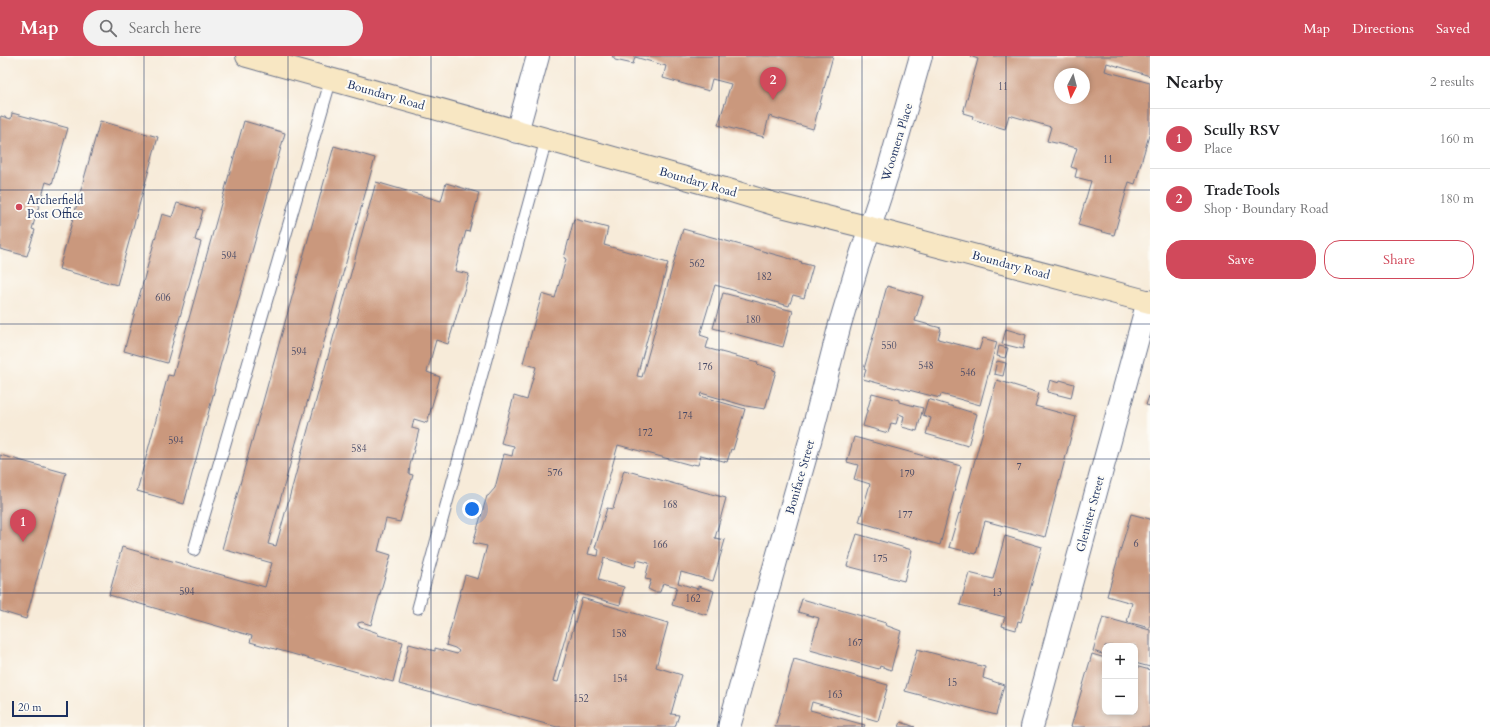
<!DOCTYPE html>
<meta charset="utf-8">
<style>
:root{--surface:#fff;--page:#f2f2f2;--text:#202124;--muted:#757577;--line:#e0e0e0;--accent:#d1495b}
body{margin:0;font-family:Cardo,serif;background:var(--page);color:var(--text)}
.controls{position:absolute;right:12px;bottom:12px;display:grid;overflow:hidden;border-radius:8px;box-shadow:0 2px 6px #0003}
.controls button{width:36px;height:36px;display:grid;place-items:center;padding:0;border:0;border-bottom:1px solid var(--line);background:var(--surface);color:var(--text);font:20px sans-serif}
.compass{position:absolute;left:1054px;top:12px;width:36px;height:36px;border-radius:50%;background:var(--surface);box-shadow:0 2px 6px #0003;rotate:186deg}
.scale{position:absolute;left:12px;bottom:10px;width:56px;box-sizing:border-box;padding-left:4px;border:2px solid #1b2f5e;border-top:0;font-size:11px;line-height:14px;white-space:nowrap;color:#1b2f5e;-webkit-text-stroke:3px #fdfcf7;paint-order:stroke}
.you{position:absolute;left:472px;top:453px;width:14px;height:14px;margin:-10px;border:3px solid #fff;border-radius:50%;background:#1a73e8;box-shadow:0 0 0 6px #1a73e833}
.badge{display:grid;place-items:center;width:26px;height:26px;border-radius:50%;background:var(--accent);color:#fff;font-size:13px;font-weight:700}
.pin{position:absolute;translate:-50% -33px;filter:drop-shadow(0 1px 2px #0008)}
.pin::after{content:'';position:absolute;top:21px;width:14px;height:12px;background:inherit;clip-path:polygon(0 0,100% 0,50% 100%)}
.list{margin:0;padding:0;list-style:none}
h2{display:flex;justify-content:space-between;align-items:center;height:52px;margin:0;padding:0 16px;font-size:17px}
h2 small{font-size:13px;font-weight:400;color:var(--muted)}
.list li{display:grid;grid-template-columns:26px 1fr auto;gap:12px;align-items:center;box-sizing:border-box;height:60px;padding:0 16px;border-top:1px solid var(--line)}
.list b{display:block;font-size:15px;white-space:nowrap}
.list p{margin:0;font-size:13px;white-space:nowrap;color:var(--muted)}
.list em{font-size:13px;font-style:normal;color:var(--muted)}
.actions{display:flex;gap:8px;padding:12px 16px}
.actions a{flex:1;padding:9px 0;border:1px solid var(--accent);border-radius:16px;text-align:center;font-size:14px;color:var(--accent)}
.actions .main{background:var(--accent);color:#fff}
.icon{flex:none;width:22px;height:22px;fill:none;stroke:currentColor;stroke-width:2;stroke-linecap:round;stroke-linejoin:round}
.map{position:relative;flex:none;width:1150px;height:671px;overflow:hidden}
header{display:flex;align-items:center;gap:24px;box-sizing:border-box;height:56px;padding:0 20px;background:var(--accent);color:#fff}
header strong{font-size:19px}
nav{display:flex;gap:22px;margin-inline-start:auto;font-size:14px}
.search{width:280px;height:36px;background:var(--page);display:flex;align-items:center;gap:10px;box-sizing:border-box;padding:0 14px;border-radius:22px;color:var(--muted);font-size:15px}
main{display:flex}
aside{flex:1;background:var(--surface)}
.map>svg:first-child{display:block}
.building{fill:#ca987d;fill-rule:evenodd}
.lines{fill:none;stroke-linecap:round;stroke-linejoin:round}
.service-casing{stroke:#687189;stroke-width:13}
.minor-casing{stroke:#687189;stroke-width:24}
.secondary-casing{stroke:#687189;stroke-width:24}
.service{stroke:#fff;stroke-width:11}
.minor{stroke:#fff;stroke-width:22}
.secondary{stroke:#f8e7c3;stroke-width:22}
.grid{fill:none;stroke:#1b2f5e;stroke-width:1;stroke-opacity:0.55}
.poi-dot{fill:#d1495b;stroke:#fdfcf7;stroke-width:1.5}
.labels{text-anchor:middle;stroke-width:4;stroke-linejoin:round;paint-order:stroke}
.number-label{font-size:10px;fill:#474966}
.street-label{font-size:12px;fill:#1b2f5e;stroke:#fdfcf7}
.poi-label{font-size:12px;fill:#1b2f5e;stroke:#fdfcf7;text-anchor:start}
</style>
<header>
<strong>Map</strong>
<div class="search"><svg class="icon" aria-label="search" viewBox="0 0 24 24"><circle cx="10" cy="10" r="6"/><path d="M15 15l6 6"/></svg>Search here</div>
<nav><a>Map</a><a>Directions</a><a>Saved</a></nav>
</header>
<main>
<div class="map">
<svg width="1150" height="671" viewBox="0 0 1150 671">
<rect width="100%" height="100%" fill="#fdfcf7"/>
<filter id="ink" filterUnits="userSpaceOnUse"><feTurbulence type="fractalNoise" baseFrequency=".025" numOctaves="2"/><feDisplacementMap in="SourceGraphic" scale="8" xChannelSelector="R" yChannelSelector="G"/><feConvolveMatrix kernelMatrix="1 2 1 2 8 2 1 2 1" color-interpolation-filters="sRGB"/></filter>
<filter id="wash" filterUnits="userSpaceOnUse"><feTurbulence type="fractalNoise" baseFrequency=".012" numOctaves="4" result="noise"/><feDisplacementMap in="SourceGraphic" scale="16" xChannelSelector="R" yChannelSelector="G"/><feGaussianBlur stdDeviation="0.9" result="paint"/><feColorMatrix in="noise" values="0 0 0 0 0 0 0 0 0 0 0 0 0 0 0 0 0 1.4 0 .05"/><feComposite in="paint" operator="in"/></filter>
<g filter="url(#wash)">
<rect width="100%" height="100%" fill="#f7ebd9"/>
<g id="blocks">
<path class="building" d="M612,0H833L813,73L769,60L764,81L718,69L731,28L712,23L709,35L663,22L666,10L635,1L633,8L615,4Z
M970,0H1150V20L1107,7L1105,15L1150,27V76L1135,128L1129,126L1114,179L1078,169L1091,125L1075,121L1077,113L1071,111L1077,92L1047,85L1051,71L1009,59L1005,73L972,63L973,60L963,57L978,3ZM1060,18H1084V42H1060Z
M12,57L68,72L52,128L46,126L32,173L35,174L27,200L0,193V62L1,60L11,63Z
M100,65L158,81L117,229L59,213Z
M244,65L285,77L214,332H215L184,448L137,435L168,319L173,320Z
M334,90L375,102L268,488L276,490L376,126L441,145L446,127L479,137L469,176L466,175L455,215L469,218L448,288L436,284L427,316L440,321L427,367L414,363L412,372L419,374L410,409L409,418L413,419L400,466L386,463L378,495L391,499L371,569L362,566L358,567V570L378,577V579L403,586L393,626L250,586L252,580L109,539L122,491L265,531L272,507L222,493Z
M177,147L203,154L195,184L201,186L167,307L124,295L162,158L172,161Z
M574,163L608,172L604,189L668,207L637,320L642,321L683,173L802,206L801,207L813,210L804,242L793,239L789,250L715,229L700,279L709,282L706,292L758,306L757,308L773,313V314L776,315L765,353L746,350L701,337L700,340L745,353L733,394L731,393L727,406L701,399L698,409L692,408L691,409L618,389L588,498L598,500L599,494L595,492L607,452L613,453L624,414L726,442L715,482L725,484L713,525L681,516L678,527L698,533V530L714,535L707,559L672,549L677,531L663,527L660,536H654L648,533L651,524L645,523L649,507L637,504L635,511L604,502L598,524L624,531L620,549L578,537L553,625L558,626L582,542L668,567L656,611L682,619L671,658L679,659L675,671H557L399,628L409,588L435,595V592L457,598L459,595L455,592L446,589L465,519L478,523L487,490L473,487L487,440H488L495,432L504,398L512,400L514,390L501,387L514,340L527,344L536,311L523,307L542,238L555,242L566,203L564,202Z
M887,230L923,240L915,265L941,272L938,283L979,294L983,282L997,286L980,349L941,338L940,342L897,331L896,332L863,323L866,314L864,313Z
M723,237L793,255L783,291L713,272Z
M1006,273L1026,279L1023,293L1002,288Z
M999,290L1008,292L1005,302L997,300Z
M997,305L1006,307L1003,320L994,318Z
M997,324L1039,337L1035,350L1076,361L1045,481L985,465L976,498L949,491L959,457L960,458Z
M1050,324L1059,327L1060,324L1074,328L1071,342L1047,336Z
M872,337L899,344V346L923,352L917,375L902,371L904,360L899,358L896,368L891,367L888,377L863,370Z
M1150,337V350L1146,349Z
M928,343L977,358L968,390L926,378L931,362L923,359Z
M854,381L961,410L940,489L859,466L870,428L854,423L858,409L847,406Z
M0,399L66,417L26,563L0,555Z
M1131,458L1150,463V572L1127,566L1132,547L1107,540Z
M857,478L912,494L904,525L847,510Z
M1005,480L1042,491L1021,566L1018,565L1016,574L1002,570L1005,561L960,549L969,517L993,523Z
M802,543L886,567L885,569L901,575L891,614L880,610L879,613L810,594L819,562L798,556Z
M1103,561L1150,574V611L1135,607V590H1105V599L1093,595Z
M917,593L985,611L983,622L1004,629L996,659L905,635Z
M1092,598L1105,602V656H1135V610L1150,614V671H1071Z
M794,603L888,629L878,665L812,646L810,654L865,669L864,671H775Z
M901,666L915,671H899Z"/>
</g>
</g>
<g filter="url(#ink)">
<use href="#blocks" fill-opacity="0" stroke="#687189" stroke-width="1"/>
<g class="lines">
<defs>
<path id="service" d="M194,494L331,23
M418,552L546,84"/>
<path id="minor" d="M517,76L538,0
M729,671L810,385L840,268L857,211L887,119L921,0
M1032,671L1148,245"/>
<path id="secondary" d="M247,0L725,133L774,148L870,172L1150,246"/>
</defs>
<use href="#service" class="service-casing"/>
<use href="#minor" class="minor-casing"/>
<use href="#secondary" class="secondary-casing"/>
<use href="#service" class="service"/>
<use href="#minor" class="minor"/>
<use href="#secondary" class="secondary"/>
</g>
</g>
<path class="grid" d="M144,0V671M288,0V671M431,0V671M575,0V671M719,0V671M862,0V671M1006,0V671M0,134H1150M0,268H1150M0,403H1150M0,537H1150"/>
<circle class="poi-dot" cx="19" cy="151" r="4"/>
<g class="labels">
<g class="number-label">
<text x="1003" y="34">11</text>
<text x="1108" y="107">11</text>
<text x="229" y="203">594</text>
<text x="697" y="211">562</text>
<text x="764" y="224">182</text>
<text x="163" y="245">606</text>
<text x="753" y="267">180</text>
<text x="889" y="293">550</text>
<text x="299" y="299">594</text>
<text x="926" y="313">548</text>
<text x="705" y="314">176</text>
<text x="968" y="320">546</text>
<text x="685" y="363">174</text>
<text x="645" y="380">172</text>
<text x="176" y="388">594</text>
<text x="359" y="396">584</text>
<text x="1019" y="414">7</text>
<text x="555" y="420">576</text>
<text x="907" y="421">179</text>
<text x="670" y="452">168</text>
<text x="905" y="462">177</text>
<text x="1136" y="491">6</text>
<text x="660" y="492">166</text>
<text x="880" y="506">175</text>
<text x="187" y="539">594</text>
<text x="997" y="540">13</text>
<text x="693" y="546">162</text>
<text x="619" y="581">158</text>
<text x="855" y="590">167</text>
<text x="620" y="626">154</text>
<text x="952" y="630">15</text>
<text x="835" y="642">163</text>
<text x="581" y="646">152</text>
</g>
<g class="street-label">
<text transform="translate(386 39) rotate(16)" y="4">Boundary Road</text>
<text transform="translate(897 86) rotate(-73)" y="4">Woomera Place</text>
<text transform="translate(698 126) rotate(16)" y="4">Boundary Road</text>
<text transform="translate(1011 209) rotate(15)" y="4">Boundary Road</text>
<text transform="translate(800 421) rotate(-74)" y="4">Boniface Street</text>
<text transform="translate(1090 458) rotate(-75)" y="4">Glenister Street</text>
</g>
<g class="poi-label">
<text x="27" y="148">Archerfield<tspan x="27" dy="14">Post Office</tspan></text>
</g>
</g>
</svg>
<div class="controls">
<button>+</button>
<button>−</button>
</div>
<svg class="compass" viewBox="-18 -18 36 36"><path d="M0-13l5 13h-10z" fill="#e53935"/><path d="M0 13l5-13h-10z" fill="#757577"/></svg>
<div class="scale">20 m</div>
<div class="you"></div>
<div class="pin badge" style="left:23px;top:486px">1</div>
<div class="pin badge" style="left:773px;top:44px">2</div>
</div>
<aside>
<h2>Nearby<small>2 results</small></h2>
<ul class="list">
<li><span class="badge">1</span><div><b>Scully RSV</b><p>Place</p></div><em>160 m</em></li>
<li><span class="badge">2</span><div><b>TradeTools</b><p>Shop · Boundary Road</p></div><em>180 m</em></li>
</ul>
<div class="actions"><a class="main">Save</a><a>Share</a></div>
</aside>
</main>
